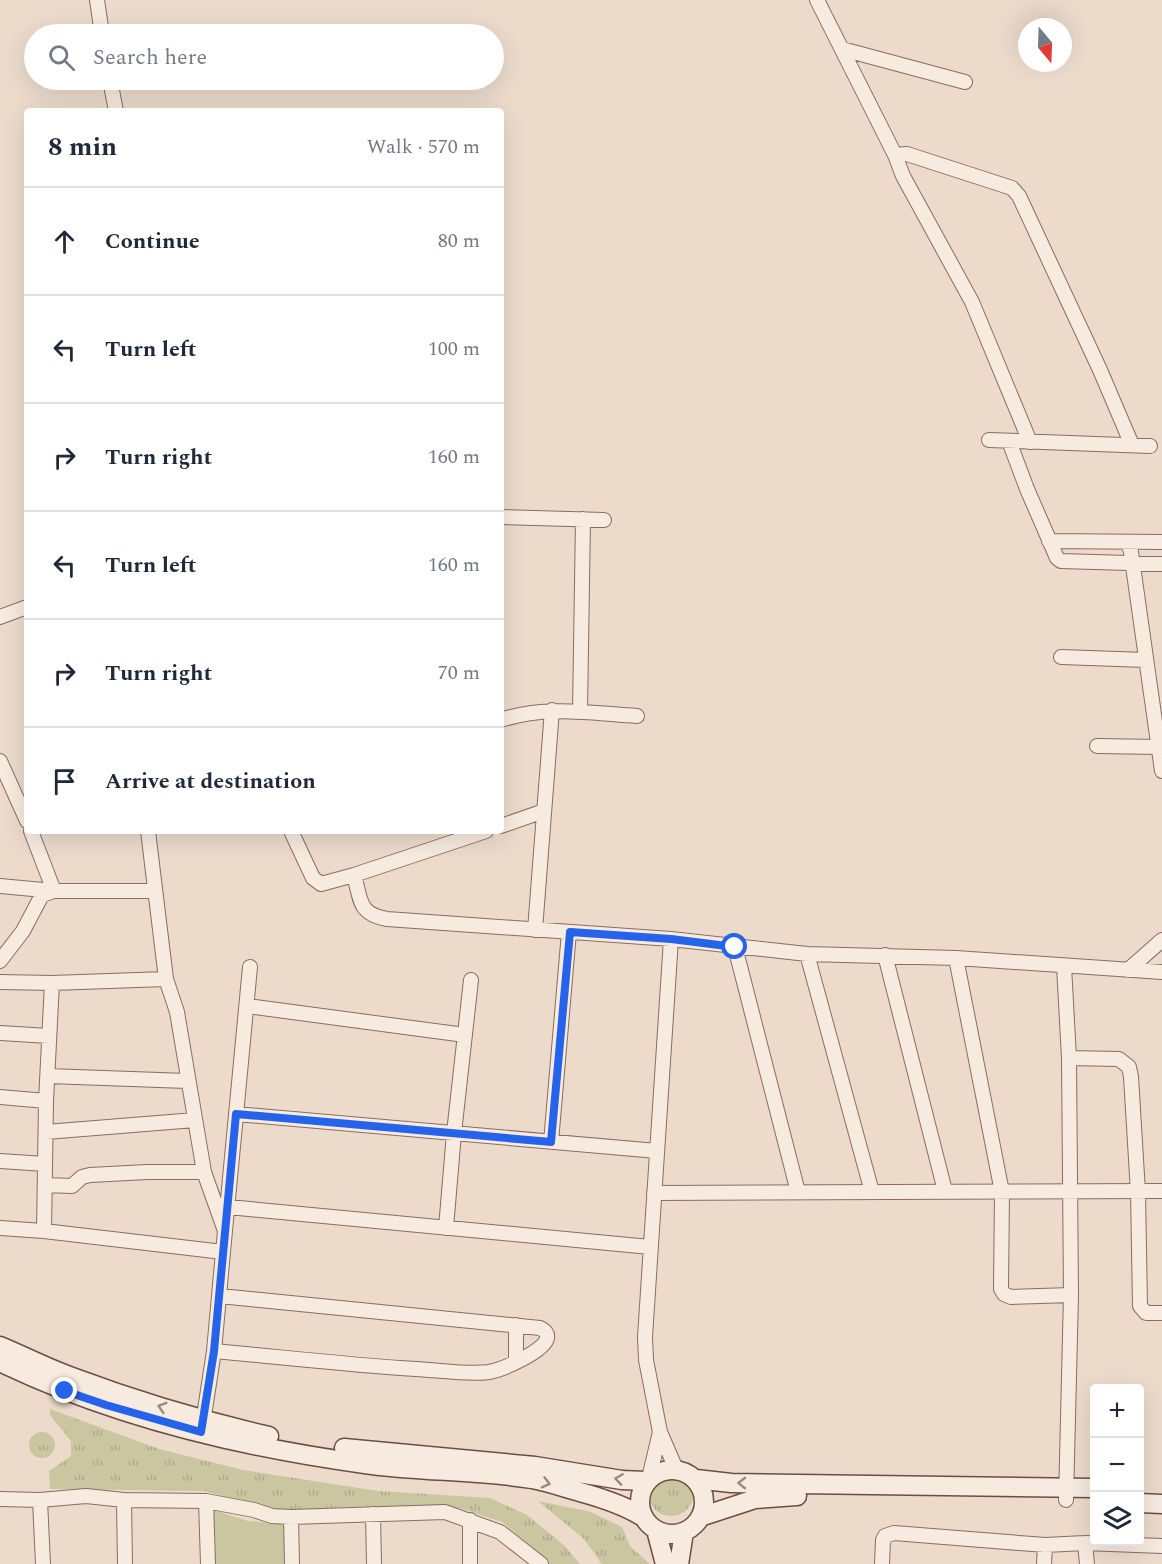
<!DOCTYPE html>
<meta charset="utf-8">
<style>
:root{--surface:#fff;--page:#f6f6f7;--text:#1f2937;--muted:#747a83;--line:#e0e1e3}
body{margin:0;font-family:Spectral,serif;background:var(--page);color:var(--text)}
.controls{position:absolute;right:18px;bottom:18px;display:grid;overflow:hidden;border-radius:6px;box-shadow:0 6px 24px #0002}
.controls button{width:54px;height:54px;display:grid;place-items:center;padding:0;border:0;border-bottom:2px solid var(--line);background:var(--surface);color:var(--text);font:30px sans-serif}
.compass{position:absolute;left:1018px;top:18px;width:54px;height:54px;border-radius:50%;background:var(--surface);box-shadow:0 6px 24px #0002;rotate:161deg}
.stop{position:absolute;width:18px;height:18px;margin:-14px;border:4px solid #2563eb;border-radius:50%;background:#fff}
.stop.end{background:#2563eb;border-color:#fff;box-shadow:0 2px 6px #0008}
.list{margin:0;padding:0;list-style:none}
h2{display:flex;justify-content:space-between;align-items:center;height:78px;margin:0;padding:0 24px;font-size:26px}
h2 small{font-size:20px;font-weight:400;color:var(--muted)}
.list li{display:grid;grid-template-columns:39px 1fr auto;gap:18px;align-items:center;box-sizing:border-box;height:108px;padding:0 24px;border-top:2px solid var(--line)}
.list b{display:block;font-size:22px;white-space:nowrap}
.list em{font-size:20px;font-style:normal;color:var(--muted)}
.icon{flex:none;width:33px;height:33px;fill:none;stroke:currentColor;stroke-width:2;stroke-linecap:round;stroke-linejoin:round}
.map{position:relative;flex:none;width:1162px;height:1564px;overflow:hidden}
.search{position:absolute;background:var(--surface);box-shadow:0 6px 24px #0002;left:24px;top:24px;width:480px;height:66px;display:flex;align-items:center;gap:15px;box-sizing:border-box;padding:0 21px;border-radius:33px;color:var(--muted);font-size:22px}
.panel{position:absolute;background:var(--surface);box-shadow:0 6px 24px #0002;left:24px;top:108px;width:480px;height:726px;border-radius:6px}
.map>svg:first-child{display:block}
.grass{fill:url(#grass-tufts)}
.green{fill:#cac6a0}
.lines{fill:none;stroke-linecap:round;stroke-linejoin:round}
.minor-casing{stroke:#896d60;stroke-width:16}
.secondary-casing{stroke:#6b4e43;stroke-width:21}
.minor{stroke:#f7eadf;stroke-width:14}
.secondary{stroke:#f7eadf;stroke-width:18}
.oneway{stroke:#988a81}
.route{stroke:#2563eb;stroke-width:8}
</style>
<div class="map">
<svg width="1162" height="1564" viewBox="0 0 1162 1564">
<defs>
<pattern id="grass-tufts" width="24" height="20" patternUnits="userSpaceOnUse" patternTransform="scale(1.5)"><rect width="24" height="20" fill="#cac6a0"/><path d="M3 7l-1-3M5 7V3M7 7l1-3M15 17l-1-3M17 17v-4M19 17l1-3" fill="none" stroke="#aeaa8a"/></pattern>
</defs>
<rect width="100%" height="100%" fill="#ecdbcb"/>
<path class="grass" d="M50,1409L159,1449L243,1470L378,1491L490,1498L527,1515L564,1545L580,1564H549L544,1557L502,1522L459,1508L377,1506L273,1510L205,1491L50,1489L49,1471L71,1456V1441L50,1415Z
M29 1445a13 13 0 1 1 26 0a13 13 0 1 1-26 0Z
M648 1493a23 23 0 1 1 46 0a23 23 0 1 1-46 0Z
M538,1501L591,1512L622,1527L630,1546L650,1564H602L584,1539Z"/>
<path class="green" d="M213,1510L248,1521L286,1524L288,1564H214Z"/>
<g class="lines">
<defs>
<path id="minor" d="M97,0L102,34
M817,0L895,155L907,154L1012,188L1019,196L1100,370L1132,445
M842,49L965,82
M110,80L116,111
M895,155L903,176L972,302L1030,442
M989,440L1150,446
M1009,441L1027,489L1057,558L1061,561L1162,564
M501,517L604,520
M1049,541L1162,542
M1128,543L1131,552L1162,771
M0,617L27,607
M1061,657L1146,660
M580,712L583,519
M501,720C545,705 591,713 637,716
M1097,746L1159,747
M0,761L27,821
M501,826L544,811
M148,831L166,979L177,1012L204,1172L225,1231
M291,831L313,878L321,884L354,875L486,831
M354,875C361,900 358,914 387,919L671,939L807,954L956,958L1162,972
M0,886L54,891L31,831
M535,930L552,710
M671,939L645,1337L646,1360L660,1432L676,1469
M735,947L798,1192
M807,954L872,1192
M885,955L945,1191
M956,958L1002,1192L1001,1289L1004,1294L1011,1297L1071,1295
M0,961L23,931L42,895L54,891H155
M1064,966L1069,1058L1071,1295L1066,1500
M1128,970L1162,940
M0,982L52,983L166,979
M247,1006L465,1035
M0,1033L49,1036
M1069,1058L1119,1059L1129,1067L1131,1077L1138,1192L1140,1306L1146,1313H1162
M48,1076L187,1081
M0,1097L46,1101
M236,1114L657,1151
M46,1132L195,1120
M551,1142L569,932
M0,1161L45,1164
M45,1185L72,1186L82,1177L90,1175L147,1172H204
M654,1193L1162,1191
M228,1207L650,1247
M0,1228L44,1231L223,1252L214,1351L202,1429
M446,1228L454,1133L471,980
M44,1231L46,1101L52,983
M223,1252L250,967
M214,1351C281,1357 348,1365 416,1369C440,1370 466,1375 489,1372C502,1370 545,1351 547,1338C548,1333 544,1330 540,1328L220,1296
M516,1362V1325
M649,1478L660,1432
M0,1499L40,1500L86,1496L124,1500L206,1501L254,1510L272,1516L291,1517L445,1512L500,1532L541,1564
M40,1500L43,1564
M124,1500L125,1564
M206,1501L208,1564
M373,1514L374,1564
M291,1517L292,1564
M470,1520V1564
M1085,1543L1087,1564
M882,1564L883,1540L885,1536L894,1533L1045,1545L1085,1543L1162,1546
M1044,1564L1045,1545"/>
<path id="secondary" d="M0,1346C24,1356 47,1368 72,1377C136,1401 203,1421 269,1436
M0,1362C114,1417 240,1447 365,1464C421,1472 477,1470 532,1479C548,1482 565,1488 580,1492C602,1498 624,1505 643,1517
M344,1448L535,1466L622,1480L646,1481
M640 1502a32 32 0 1 1 64 0a32 32 0 1 1-64 0Z
M696,1479L731,1483L1094,1488
M1140,1503L1162,1504
M700,1517L755,1499L797,1496
M656,1530L665,1564
M679,1564L684,1532"/>
</defs>
<use href="#minor" class="minor-casing"/>
<use href="#secondary" class="secondary-casing"/>
<use href="#minor" class="minor"/>
<use href="#secondary" class="secondary"/>
</g>
<defs><path id="oneway-chevron" d="M-2-3.5L2.5 0L-2 3.5" fill="none" stroke-width="1.6" stroke-linecap="round" stroke-linejoin="round" transform="scale(1.5)"/></defs>
<g class="oneway">
<use href="#oneway-chevron" transform="translate(162 1407) rotate(-163)"/>
<use href="#oneway-chevron" transform="translate(619 1479) rotate(-172)"/>
<use href="#oneway-chevron" transform="translate(546 1483) rotate(15)"/>
<use href="#oneway-chevron" transform="translate(742 1483) rotate(-179)"/>
</g>
<g class="lines">
<path class="route" d="M65,1391L106,1405L201,1432L214,1351L236,1114L551,1142L570,932L671,939L735,947"/>
</g>
</svg>
<div class="controls">
<button>+</button>
<button>−</button>
<button><svg class="icon" aria-label="layers" viewBox="0 0 24 24"><path d="M12 4l9 5-9 5-9-5zM3 14l9 5 9-5"/></svg></button>
</div>
<svg class="compass" viewBox="-18 -18 36 36"><path d="M0-13l5 13h-10z" fill="#e53935"/><path d="M0 13l5-13h-10z" fill="#747a83"/></svg>
<div class="stop" style="left:735px;top:947px"></div>
<div class="stop end" style="left:65px;top:1391px"></div>
<div class="search"><svg class="icon" aria-label="search" viewBox="0 0 24 24"><circle cx="10" cy="10" r="6"/><path d="M15 15l6 6"/></svg>Search here</div>
<section class="panel">
<h2>8 min<small>Walk · 570 m</small></h2>
<ul class="list">
<li><svg class="icon" aria-label="ahead" viewBox="0 0 24 24"><path d="M12 20V5M6 11l6-6 6 6"/></svg><div><b>Continue</b></div><em>80 m</em></li>
<li><svg class="icon" aria-label="left" viewBox="0 0 24 24"><path d="M17 20v-9H6M10 6l-5 5 5 5"/></svg><div><b>Turn left</b></div><em>100 m</em></li>
<li><svg class="icon" aria-label="right" viewBox="0 0 24 24"><path d="M7 20v-9h11M14 6l5 5-5 5"/></svg><div><b>Turn right</b></div><em>160 m</em></li>
<li><svg class="icon" aria-label="left" viewBox="0 0 24 24"><path d="M17 20v-9H6M10 6l-5 5 5 5"/></svg><div><b>Turn left</b></div><em>160 m</em></li>
<li><svg class="icon" aria-label="right" viewBox="0 0 24 24"><path d="M7 20v-9h11M14 6l5 5-5 5"/></svg><div><b>Turn right</b></div><em>70 m</em></li>
<li><svg class="icon" aria-label="arrive" viewBox="0 0 24 24"><path d="M6 21V4h12l-3 4 3 4H6"/></svg><div><b>Arrive at destination</b></div></li>
</ul>
</section>
</div>
